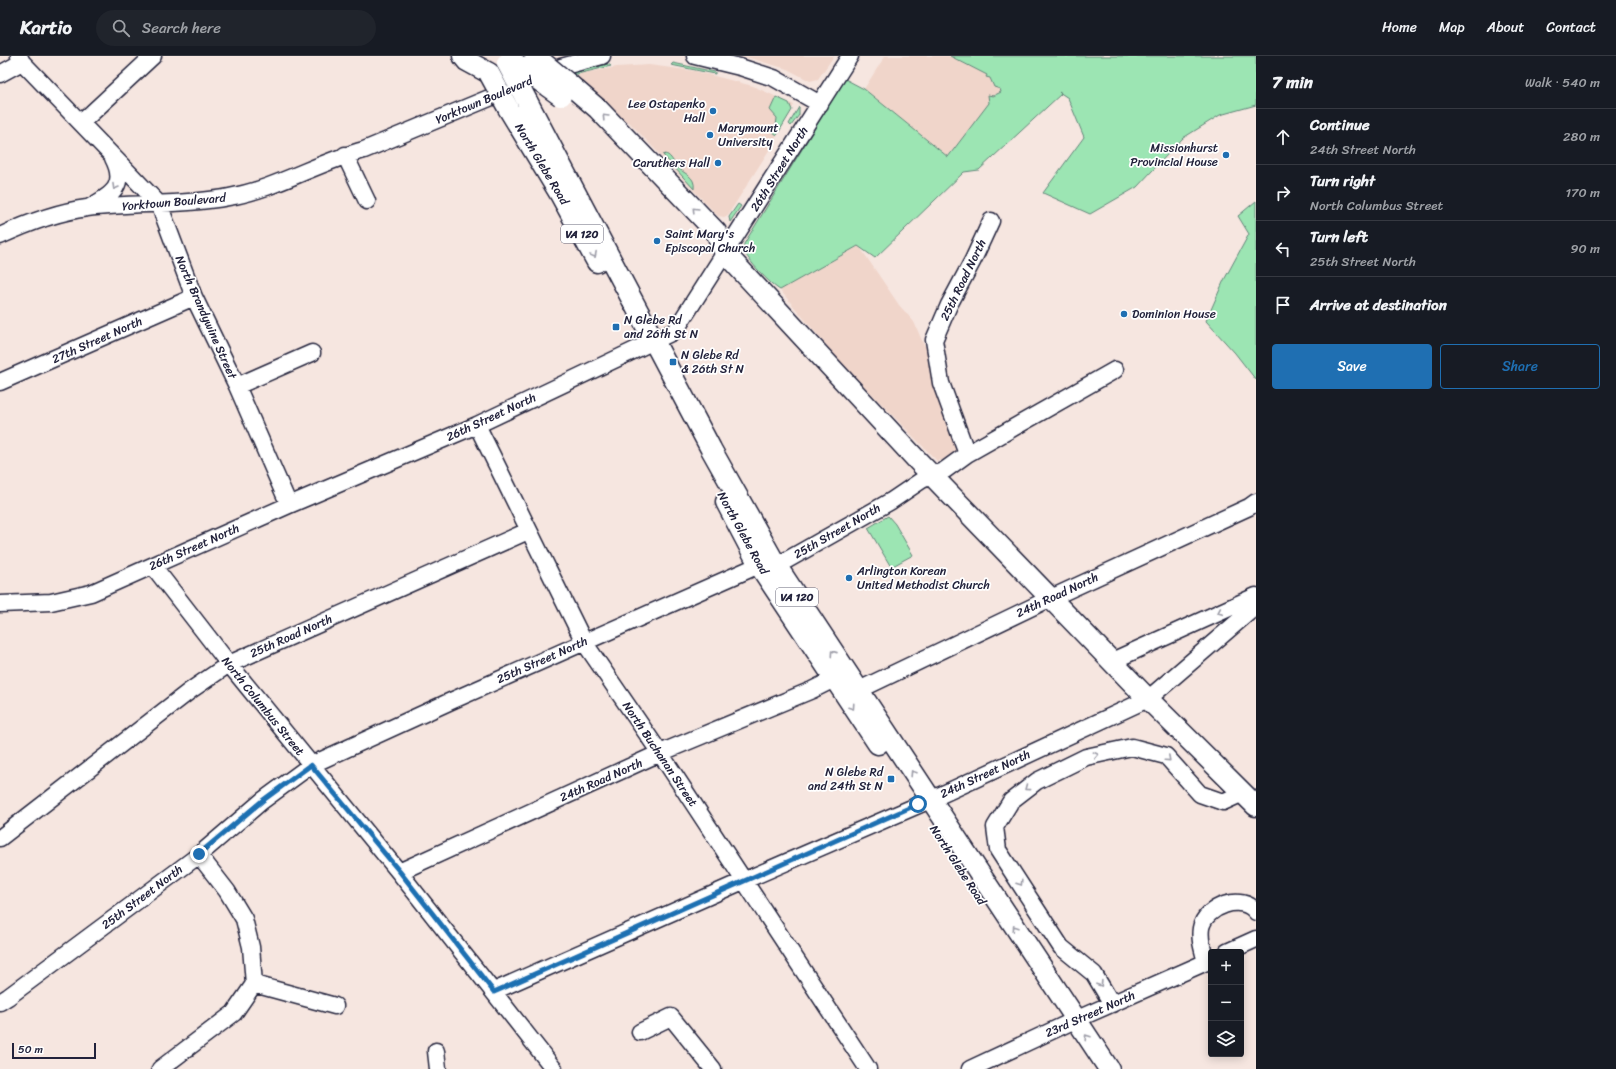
<!DOCTYPE html>
<meta charset="utf-8">
<style>
:root{--surface:#171b24;--page:#20242c;--text:#f1f3f6;--muted:#9ea1a6;--line:#363941;--accent:#1f6fb2}
body{margin:0;font-family:Sriracha,sans-serif;background:var(--page);color:var(--text)}
.controls{position:absolute;right:12px;bottom:12px;display:grid;overflow:hidden;border-radius:4px;box-shadow:0 2px 10px #0003}
.controls button{width:36px;height:36px;display:grid;place-items:center;padding:0;border:0;border-bottom:1px solid var(--line);background:var(--surface);color:var(--text);font:20px sans-serif}
.scale{position:absolute;left:12px;bottom:10px;width:84px;box-sizing:border-box;padding-left:4px;border:2px solid #22223b;border-top:0;font-size:11px;line-height:14px;white-space:nowrap;color:#22223b;-webkit-text-stroke:3px #fff;paint-order:stroke}
.stop{position:absolute;width:12px;height:12px;margin:-9px;border:3px solid #1f6fb2;border-radius:50%;background:#fff}
.stop.end{background:#1f6fb2;border-color:#fff;box-shadow:0 1px 4px #0008}
.list{margin:0;padding:0;list-style:none}
h2{display:flex;justify-content:space-between;align-items:center;height:52px;margin:0;padding:0 16px;font-size:17px}
h2 small{font-size:13px;font-weight:400;color:var(--muted)}
.list li{display:grid;grid-template-columns:26px 1fr auto;gap:12px;align-items:center;box-sizing:border-box;height:56px;padding:0 16px;border-top:1px solid var(--line)}
.list b{display:block;font-size:15px;white-space:nowrap}
.list p{margin:0;font-size:13px;white-space:nowrap;color:var(--muted)}
.list em{font-size:13px;font-style:normal;color:var(--muted)}
.actions{display:flex;gap:8px;padding:12px 16px}
.actions a{flex:1;padding:9px 0;border:1px solid var(--accent);border-radius:4px;text-align:center;font-size:14px;color:var(--accent)}
.actions .main{background:var(--accent);color:#fff}
.icon{flex:none;width:22px;height:22px;fill:none;stroke:currentColor;stroke-width:2;stroke-linecap:round;stroke-linejoin:round}
.map{position:relative;flex:none;width:1256px;height:1013px;overflow:hidden}
header{display:flex;align-items:center;gap:24px;box-sizing:border-box;height:56px;padding:0 20px;background:var(--surface);border-bottom:1px solid var(--line)}
header strong{font-size:19px}
nav{display:flex;gap:22px;margin-inline-start:auto;font-size:14px}
.search{width:280px;height:36px;background:var(--page);display:flex;align-items:center;gap:10px;box-sizing:border-box;padding:0 14px;border-radius:22px;color:var(--muted);font-size:15px}
main{display:flex}
aside{flex:1;background:var(--surface)}
.map>svg:first-child{display:block}
.built{fill:#f0d5ca}
.green{fill:#9ce5b3;stroke:#5f8477}
.lines{fill:none;stroke-linecap:round;stroke-linejoin:round}
.minor-casing{stroke:#22223b;stroke-width:19}
.major-casing{stroke:#22223b;stroke-width:23}
.minor{stroke:#fff;stroke-width:16}
.major{stroke:#fff;stroke-width:20}
.major-bridge-casing{stroke:#22223b;stroke-width:23;stroke-linecap:butt}
.major-bridge{stroke:#fff;stroke-width:20}
.oneway{stroke:#9c9ca7}
.route{stroke:#1f6fb2;stroke-width:5}
.poi-dot{fill:#1f6fb2;stroke:#fff;stroke-width:1.5}
.labels{text-anchor:middle;stroke-width:3.5;stroke-linejoin:round;paint-order:stroke}
.shield{fill:#fff;stroke:#646476;stroke-width:1}
.shield-label{font-size:11px;font-weight:bold;fill:#22223b}
.street-label{font-size:12px;fill:#22223b;stroke:#fff}
.poi-label{font-size:12px;fill:#22223b;stroke:#fff;text-anchor:start}
</style>
<header>
<strong>Kartio</strong>
<div class="search"><svg class="icon" aria-label="search" viewBox="0 0 24 24"><circle cx="10" cy="10" r="6"/><path d="M15 15l6 6"/></svg>Search here</div>
<nav><a>Home</a><a>Map</a><a>About</a><a>Contact</a></nav>
</header>
<main>
<div class="map">
<svg width="1256" height="1013" viewBox="0 0 1256 1013">
<rect width="100%" height="100%" fill="#f6e6e0"/>
<filter id="ink" filterUnits="userSpaceOnUse"><feTurbulence type="fractalNoise" baseFrequency=".025" numOctaves="2"/><feDisplacementMap in="SourceGraphic" scale="8" xChannelSelector="R" yChannelSelector="G"/><feConvolveMatrix kernelMatrix="1 2 1 2 8 2 1 2 1" color-interpolation-filters="sRGB"/></filter>
<g filter="url(#ink)">
<path class="built" d="M743,0H834L818,23L810,25L787,13Z
M885,0H950L987,19L1000,33L1001,37L993,40L990,47L948,101L864,33Z
M649,9L695,15L753,30L794,49L771,91L728,159L724,161L718,160L630,67L613,57L576,23L578,18L617,11Z
M859,190L899,249L914,266L923,287L929,296L958,390L955,395L946,403L937,405L837,302L780,234Z"/>
<path class="green" d="M950,0H1256V49L1220,59L1183,82L1137,131L1090,158L1043,137L1084,81L1068,42L1059,36L1061,38L979,114L964,116L875,202L858,190L780,234C771,229 746,203 744,194C743,192 744,190 744,188L845,23L864,33L948,101L989,47L988,39L993,40L1001,36L1000,33L994,31L990,22L986,21L987,19Z
M673,7L715,16V18L671,9Z
M608,8L611,10L573,19L571,17Z
M776,41L789,47L792,54L777,79L772,75L776,70L777,62L770,54Z
M799,51V59L791,70L789,68Z
M666,98C672,101 673,106 677,111C684,118 696,120 694,133L663,99Z
M1256,145V324L1235,297L1206,265L1224,224L1249,178L1238,160Z
M738,148L741,150L730,166L729,161Z
M888,460L895,468L913,499L891,511L868,472Z"/>
<g class="lines">
<defs>
<path id="minor" d="M19,0L22,6L159,148L194,241L237,330L289,449
M695,0L740,11L774,22L820,48
M0,18L22,6
M543,19L561,11L602,0
M81,67L153,0
M345,99L367,145
M90,151C113,138 127,129 113,102
M0,180C28,167 56,156 87,152C134,146 182,150 229,141C276,133 318,106 364,94L511,33
M0,326L194,241
M237,330L312,297
M477,369L584,586L660,697L868,1013
M967,398L941,327L934,284L949,249L973,204L991,165
M153,510L229,608L399,816L554,1013
M0,548L51,546L91,537L289,449L477,369L675,275L850,0
M1112,605L1256,540
M859,634L1051,542L1249,451L1256,446
M0,782L191,634L229,608L528,475
M199,799L227,835L244,863L251,891L254,928
M399,816L660,697L812,634L844,618
M1227,896L1256,883
M1206,906C1203,894 1199,884 1201,872C1205,850 1243,837 1256,856
M254,928L335,950
M494,935L743,825L930,744L1148,643L1256,550
M0,946L8,941L199,799L262,745L311,709L451,645L759,509H776L787,504L891,445L922,424L945,414L967,398L1115,314
M1112,948L1094,918L1061,891L998,794L995,771L1011,745L1037,725L1086,701L1132,691L1166,700L1200,738L1223,746L1243,737
M640,976L671,961L713,1013
M436,995L438,1013
M160,1013L234,957L254,928
M970,1013L1075,964L1211,904"/>
<path id="major" d="M463,0L467,5L489,17
M570,29L598,53L716,176L725,197L916,403L1148,643L1256,750
M527,45L711,393L776,509L1109,1013
M508,52L560,138L597,206
M726,446L759,509L878,688"/>
</defs>
<use href="#minor" class="minor-casing"/>
<use href="#major" class="major-casing"/>
<use href="#minor" class="minor"/>
<use href="#major" class="major"/>
<defs>
<path id="major-bridge" d="M535,0L570,29
M507,7L527,45
M515,7L561,40
M489,17L508,52"/>
</defs>
<use href="#major-bridge" class="major-bridge-casing"/>
<use href="#major-bridge" class="major-bridge"/>
</g>
<defs><path id="oneway-chevron" d="M-2-3.5L2.5 0L-2 3.5" fill="none" stroke-width="1.6" stroke-linecap="round" stroke-linejoin="round"/></defs>
<g class="oneway">
<use href="#oneway-chevron" transform="translate(605 61) rotate(-134)"/>
<use href="#oneway-chevron" transform="translate(115 131) rotate(120)"/>
<use href="#oneway-chevron" transform="translate(695 154) rotate(-134)"/>
<use href="#oneway-chevron" transform="translate(594 199) rotate(62)"/>
<use href="#oneway-chevron" transform="translate(1220 556) rotate(156)"/>
<use href="#oneway-chevron" transform="translate(833 597) rotate(-125)"/>
<use href="#oneway-chevron" transform="translate(852 651) rotate(56)"/>
<use href="#oneway-chevron" transform="translate(1096 699) rotate(-12)"/>
<use href="#oneway-chevron" transform="translate(1168 703) rotate(42)"/>
<use href="#oneway-chevron" transform="translate(913 717) rotate(-123)"/>
<use href="#oneway-chevron" transform="translate(1027 732) rotate(143)"/>
<use href="#oneway-chevron" transform="translate(1020 827) rotate(57)"/>
<use href="#oneway-chevron" transform="translate(1015 872) rotate(-123)"/>
<use href="#oneway-chevron" transform="translate(1100 928) rotate(58)"/>
<use href="#oneway-chevron" transform="translate(1087 981) rotate(-124)"/>
</g>
</g>
<g class="lines" filter="url(#ink)">
<path class="route" d="M199,798L262,745L311,709L400,816L494,936L918,748"/>
</g>
<g class="poi-dot">
<circle cx="713" cy="55" r="4"/>
<circle cx="710" cy="79" r="4"/>
<circle cx="1226" cy="99" r="4"/>
<circle cx="718" cy="107" r="4"/>
<circle cx="657" cy="185" r="4"/>
<circle cx="1124" cy="258" r="4"/>
<rect x="612" y="267" width="8" height="8" rx="2"/>
<rect x="669" y="302" width="8" height="8" rx="2"/>
<circle cx="849" cy="522" r="4"/>
<rect x="887" y="719" width="8" height="8" rx="2"/>
</g>
<g class="labels">
<g class="shield">
<rect x="561" y="169" width="42" height="18" rx="3"/>
<rect x="776" y="532" width="42" height="18" rx="3"/>
</g>
<g class="shield-label">
<text x="582" y="182">VA 120</text>
<text x="797" y="545">VA 120</text>
</g>
<g class="street-label">
<text transform="translate(484 44) rotate(-23)" y="4">Yorktown Boulevard</text>
<text transform="translate(542 108) rotate(59)" y="4">North Glebe Road</text>
<text transform="translate(779 113) rotate(-58)" y="4">26th Street North</text>
<text transform="translate(174 146) rotate(-5)" y="4">Yorktown Boulevard</text>
<text transform="translate(963 224) rotate(-64)" y="4">25th Road North</text>
<text transform="translate(206 261) rotate(66)" y="4">North Brandywine Street</text>
<text transform="translate(97 284) rotate(-24)" y="4">27th Street North</text>
<text transform="translate(491 361) rotate(-25)" y="4">26th Street North</text>
<text transform="translate(837 475) rotate(-30)" y="4">25th Street North</text>
<text transform="translate(743 477) rotate(61)" y="4">North Glebe Road</text>
<text transform="translate(194 491) rotate(-24)" y="4">26th Street North</text>
<text transform="translate(1057 539) rotate(-25)" y="4">24th Road North</text>
<text transform="translate(291 580) rotate(-24)" y="4">25th Road North</text>
<text transform="translate(542 604) rotate(-24)" y="4">25th Street North</text>
<text transform="translate(263 650) rotate(51)" y="4">North Columbus Street</text>
<text transform="translate(660 698) rotate(56)" y="4">North Buchanan Street</text>
<text transform="translate(985 718) rotate(-25)" y="4">24th Street North</text>
<text transform="translate(601 724) rotate(-24)" y="4">24th Road North</text>
<text transform="translate(958 809) rotate(57)" y="4">North Glebe Road</text>
<text transform="translate(142 841) rotate(-37)" y="4">25th Street North</text>
<text transform="translate(1090 958) rotate(-24)" y="4">23rd Street North</text>
</g>
<g class="poi-label">
<text x="705" y="52" text-anchor="end">Lee Ostapenko<tspan x="705" dy="14">Hall</tspan></text>
<text x="718" y="76">Marymount<tspan x="718" dy="14">University</tspan></text>
<text x="1218" y="96" text-anchor="end">Missionhurst<tspan x="1218" dy="14">Provincial House</tspan></text>
<text x="710" y="111" text-anchor="end">Caruthers Hall</text>
<text x="665" y="182">Saint Mary's<tspan x="665" dy="14">Episcopal Church</tspan></text>
<text x="1132" y="262">Dominion House</text>
<text x="624" y="268">N Glebe Rd<tspan x="624" dy="14">and 26th St N</tspan></text>
<text x="681" y="303">N Glebe Rd<tspan x="681" dy="14">&amp; 26th St N</tspan></text>
<text x="857" y="519">Arlington Korean<tspan x="857" dy="14">United Methodist Church</tspan></text>
<text x="883" y="720" text-anchor="end">N Glebe Rd<tspan x="883" dy="14">and 24th St N</tspan></text>
</g>
</g>
</svg>
<div class="controls">
<button>+</button>
<button>−</button>
<button><svg class="icon" aria-label="layers" viewBox="0 0 24 24"><path d="M12 4l9 5-9 5-9-5zM3 14l9 5 9-5"/></svg></button>
</div>
<div class="scale">50 m</div>
<div class="stop" style="left:918px;top:748px"></div>
<div class="stop end" style="left:199px;top:798px"></div>
</div>
<aside>
<h2>7 min<small>Walk · 540 m</small></h2>
<ul class="list">
<li><svg class="icon" aria-label="ahead" viewBox="0 0 24 24"><path d="M12 20V5M6 11l6-6 6 6"/></svg><div><b>Continue</b><p>24th Street North</p></div><em>280 m</em></li>
<li><svg class="icon" aria-label="right" viewBox="0 0 24 24"><path d="M7 20v-9h11M14 6l5 5-5 5"/></svg><div><b>Turn right</b><p>North Columbus Street</p></div><em>170 m</em></li>
<li><svg class="icon" aria-label="left" viewBox="0 0 24 24"><path d="M17 20v-9H6M10 6l-5 5 5 5"/></svg><div><b>Turn left</b><p>25th Street North</p></div><em>90 m</em></li>
<li><svg class="icon" aria-label="arrive" viewBox="0 0 24 24"><path d="M6 21V4h12l-3 4 3 4H6"/></svg><div><b>Arrive at destination</b></div></li>
</ul>
<div class="actions"><a class="main">Save</a><a>Share</a></div>
</aside>
</main>
